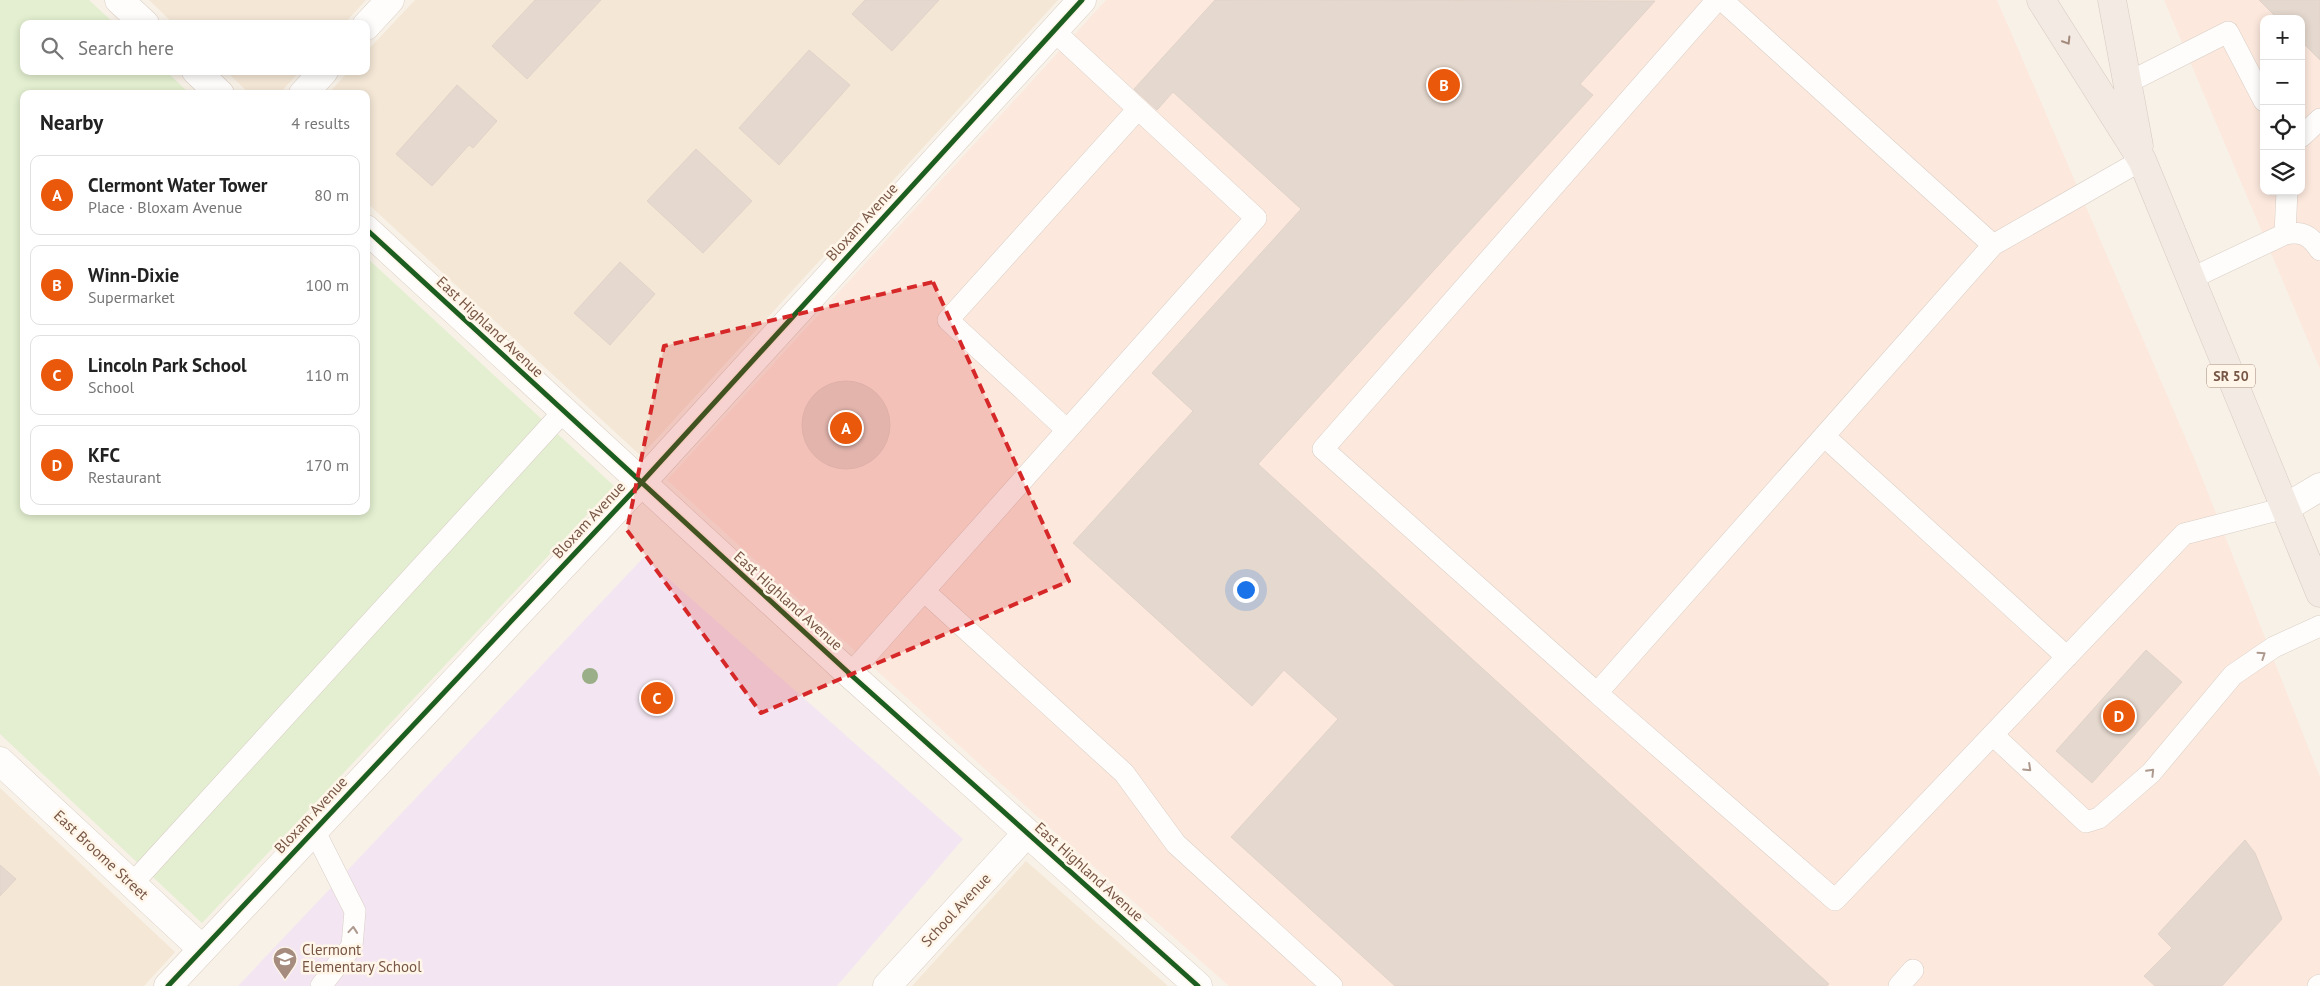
<!DOCTYPE html>
<meta charset="utf-8">
<style>
:root{--surface:#fff;--page:#f2f2f2;--text:#222;--muted:#767676;--line:#e0e0e0;--accent:#ea580c}
body{margin:0;font-family:"PT Sans",sans-serif;background:var(--page);color:var(--text)}
.controls{position:absolute;right:15px;top:15px;display:grid;overflow:hidden;border-radius:10px;box-shadow:0 2px 8px #0003}
.controls button{width:45px;height:45px;display:grid;place-items:center;padding:0;border:0;border-bottom:1px solid var(--line);background:var(--surface);color:var(--text);font:25px sans-serif}
.you{position:absolute;left:1245px;top:589px;width:18px;height:18px;margin:-12px;border:4px solid #fff;border-radius:50%;background:#1a73e8;box-shadow:0 0 0 8px #1a73e833}
.badge{display:grid;place-items:center;width:32px;height:32px;border-radius:50%;background:var(--accent);color:#fff;font-size:16px;font-weight:700}
.pin{position:absolute;translate:-50% -50%;border:2px solid #fff;box-shadow:0 1px 5px #0006}
.list{margin:0;padding:0;list-style:none}
h2{display:flex;justify-content:space-between;align-items:center;height:65px;margin:0;padding:0 20px;font-size:21px}
h2 small{font-size:16px;font-weight:400;color:var(--muted)}
.list li{display:grid;grid-template-columns:32px 1fr auto;gap:15px;align-items:center;box-sizing:border-box;height:80px;margin:0 10px 10px;padding:0 10px;border:1px solid var(--line);border-radius:10px}
.list b{display:block;font-size:19px;white-space:nowrap}
.list p{margin:0;font-size:16px;white-space:nowrap;color:var(--muted)}
.list em{font-size:16px;font-style:normal;color:var(--muted)}
.icon{flex:none;width:28px;height:28px;fill:none;stroke:currentColor;stroke-width:2;stroke-linecap:round;stroke-linejoin:round}
.map{position:relative;flex:none;width:2320px;height:986px;overflow:hidden}
.search{position:absolute;background:var(--surface);box-shadow:0 2px 8px #0003;left:20px;top:20px;width:350px;height:55px;display:flex;align-items:center;gap:12px;box-sizing:border-box;padding:0 18px;border-radius:10px;color:var(--muted);font-size:19px}
.panel{position:absolute;background:var(--surface);box-shadow:0 2px 8px #0003;left:20px;top:90px;width:350px;height:425px;border-radius:10px}
.map>svg:first-child{display:block}
.residential{fill:#f4e7d6}
.commercial{fill:#fce8dd;fill-rule:evenodd}
.education{fill:#f3e6f2}
.green{fill:#e3efd0}
.building{fill:#e5d8ce;stroke:#e1d3c9}
.lines{fill:none;stroke-linecap:round;stroke-linejoin:round}
.service-casing{stroke:#d9cec5;stroke-width:22}
.minor-casing{stroke:#d9cec5;stroke-width:29}
.tertiary-casing{stroke:#d9cec5;stroke-width:29}
.trunk-casing{stroke:#d7cbc3;stroke-width:29}
.service{stroke:#fefdfb;stroke-width:21}
.minor{stroke:#fefdfb;stroke-width:28}
.tertiary{stroke:#fefdfb;stroke-width:28}
.trunk{stroke:#f2eae3;stroke-width:28}
.cycleway-casing{stroke:#fff6e9;stroke-width:8}
.cycleway{stroke:#1b5e20;stroke-width:5}
.tree{fill:#9aaf87}
.oneway{stroke:#a38a7c}
.oneway2{stroke:#ae998e}
.marked{fill:#d62828;fill-opacity:0.2;stroke:#d62828;stroke-width:4;stroke-dasharray:10 6;stroke-linejoin:round}
.labels{text-anchor:middle;stroke-width:5;stroke-linejoin:round;paint-order:stroke}
.shield{fill:#fff6e9;stroke:#a08676;stroke-width:1}
.shield-label{font-size:14px;font-weight:bold;fill:#785645}
.street-label{font-size:15px;fill:#785645;stroke:#fff6e9}
.poi-label{font-size:15px;fill:#785645;stroke:#fff6e9;text-anchor:start}
</style>
<div class="map">
<svg width="2320" height="986" viewBox="0 0 2320 986">
<rect width="100%" height="100%" fill="#f8f1e7"/>
<path class="residential" d="M149,0H366L344,24H174Z
M415,0H1058L641,456L366,202V94H328L349,71H366V52Z
M226,71H300L279,94H250Z
M0,788L175,952L144,986H0Z
M1026,861L1168,986H912Z"/>
<path class="commercial" d="M1106,0H1997L2195,460L2320,777V986H1229L1040,819L667,480Z
M2164,0H2320V369ZM2264,19H2301V191H2264Z"/>
<path class="education" d="M644,557L963,839L837,986H238Z"/>
<path class="green" d="M0,0H89L115,24H24V71H166L190,94H24V511H366V257L614,486L202,923L0,734Z"/>
<path class="building" d="M535,0H601L527,79L492,46Z
M865,0H939L892,51L852,14Z
M1215,0L1655,1L1580,84L1593,95L1258,464L1829,984L1827,986H1395L1231,837L1338,719L1284,670L1252,706L1073,543L1193,411L1152,373L1301,209L1173,92L1157,110L1134,89Z
M2259,0H2320V60L2301,41V19H2278Z
M809,50L850,85L779,165L739,128Z
M457,85L497,121L473,148L469,145L432,186L396,154Z
M696,149L752,201L703,253L647,201Z
M620,262L655,294L610,345L574,313Z
M802 425a44 44 0 1 1 88 0a44 44 0 1 1-88 0Z
M2146,650L2182,682L2092,783L2056,751Z
M2245,840L2255,853L2282,919L2222,986H2155L2144,976L2172,948L2158,934Z
M0,865L16,879L0,896Z"/>
<g class="lines">
<defs>
<path id="service" d="M1722,0L1993,245
M2127,83L2228,32L2264,101
M2301,137L2320,119
M2142,160L1993,245L1597,693L1835,900L2184,534L2285,508
M2285,234L2287,191
M2190,279L2285,234C2302,231 2310,235 2320,250
M1067,430L948,320L1138,109
M1824,436L2067,657
M924,591L1124,773L1176,844L1332,986
M850,674L1256,218L1054,31
M1597,693L1323,449L1717,0
M1993,735L2086,822L2099,818L2151,773L2233,675L2274,647L2320,626
M314,830L355,911L352,946L321,986
M132,884L563,412
M1899,986L1913,970
M2318,986L2320,985"/>
<path id="minor" d="M119,0L145,24
M366,26L390,0
M196,71L220,94
M303,94L324,71
M366,229L850,674L1198,986
M2285,508L2320,487
M0,761L202,949
M887,986L1026,834"/>
<path id="tertiary" d="M168,986L641,483L1082,0"/>
<path id="trunk" d="M2041,0L2142,160L2320,593
M2112,0L2139,146"/>
</defs>
<use href="#service" class="service-casing"/>
<use href="#minor" class="minor-casing"/>
<use href="#tertiary" class="tertiary-casing"/>
<use href="#trunk" class="trunk-casing"/>
<use href="#service" class="service"/>
<use href="#minor" class="minor"/>
<use href="#tertiary" class="tertiary"/>
<use href="#trunk" class="trunk"/>
<defs>
<path id="cycleway" d="M366,229L850,674L1198,986
M168,986L641,483L1082,0"/>
</defs>
<use href="#cycleway" class="cycleway-casing"/>
<use href="#cycleway" class="cycleway"/>
</g>
<circle class="tree" cx="590" cy="676" r="8"/>
<defs><path id="oneway-chevron" d="M-2-3.5L2.5 0L-2 3.5" fill="none" stroke-width="1.6" stroke-linecap="round" stroke-linejoin="round" transform="scale(1.25)"/></defs>
<use class="oneway" href="#oneway-chevron" transform="translate(2067 41) rotate(58)"/>
<g class="oneway2">
<use href="#oneway-chevron" transform="translate(2262 655) rotate(-34)"/>
<use href="#oneway-chevron" transform="translate(2028 768) rotate(43)"/>
<use href="#oneway-chevron" transform="translate(2151 772) rotate(-46)"/>
<use href="#oneway-chevron" transform="translate(353 930) rotate(-85)"/>
</g>
<path class="marked" d="M933,282L1069,581L761,713L627,530L664,346Z"/>
<defs>
<symbol id="school-pin" viewBox="-11 -11 22 30"><path d="M0 17L-7.5 6A9.5 9.5 0 1 1 7.5 6Z" fill="#a58c7e" stroke="#fff6e9"/><path d="M0-5L7-2L0 1L-7-2ZM-4 1L0 2.5L4 1V4Q0 6-4 4Z" fill="#fff"/></symbol>
</defs>
<g fill-rule="evenodd">
<use href="#school-pin" x="271" y="945" width="28" height="38"/>
</g>
<g class="labels">
<rect class="shield" x="2207" y="364.5" width="48" height="23" rx="4"/>
<g class="shield-label">
<text x="2231" y="381">SR 50</text>
</g>
<g class="street-label">
<text transform="translate(862 222) rotate(-48)" y="5">Bloxam Avenue</text>
<text transform="translate(490 327) rotate(43)" y="5">East Highland Avenue</text>
<text transform="translate(589 520) rotate(-47)" y="5">Bloxam Avenue</text>
<text transform="translate(788 601) rotate(42)" y="5">East Highland Avenue</text>
<text transform="translate(311 815) rotate(-47)" y="5">Bloxam Avenue</text>
<text transform="translate(101 855) rotate(43)" y="5">East Broome Street</text>
<text transform="translate(1089 872) rotate(42)" y="5">East Highland Avenue</text>
<text transform="translate(956 910) rotate(-47)" y="5">School Avenue</text>
</g>
<g class="poi-label">
<text x="302" y="955">Clermont<tspan x="302" dy="17">Elementary School</tspan></text>
</g>
</g>
</svg>
<div class="controls">
<button>+</button>
<button>−</button>
<button><svg class="icon" aria-label="locate" viewBox="0 0 24 24"><circle cx="12" cy="12" r="6"/><path d="M12 2v4M12 18v4M2 12h4M18 12h4"/></svg></button>
<button><svg class="icon" aria-label="layers" viewBox="0 0 24 24"><path d="M12 4l9 5-9 5-9-5zM3 14l9 5 9-5"/></svg></button>
</div>
<div class="you"></div>
<div class="pin badge" style="left:846px;top:428px">A</div>
<div class="pin badge" style="left:1444px;top:85px">B</div>
<div class="pin badge" style="left:657px;top:698px">C</div>
<div class="pin badge" style="left:2119px;top:716px">D</div>
<div class="search"><svg class="icon" aria-label="search" viewBox="0 0 24 24"><circle cx="10" cy="10" r="6"/><path d="M15 15l6 6"/></svg>Search here</div>
<section class="panel">
<h2>Nearby<small>4 results</small></h2>
<ul class="list">
<li><span class="badge">A</span><div><b>Clermont Water Tower</b><p>Place · Bloxam Avenue</p></div><em>80 m</em></li>
<li><span class="badge">B</span><div><b>Winn-Dixie</b><p>Supermarket</p></div><em>100 m</em></li>
<li><span class="badge">C</span><div><b>Lincoln Park School</b><p>School</p></div><em>110 m</em></li>
<li><span class="badge">D</span><div><b>KFC</b><p>Restaurant</p></div><em>170 m</em></li>
</ul>
</section>
</div>
